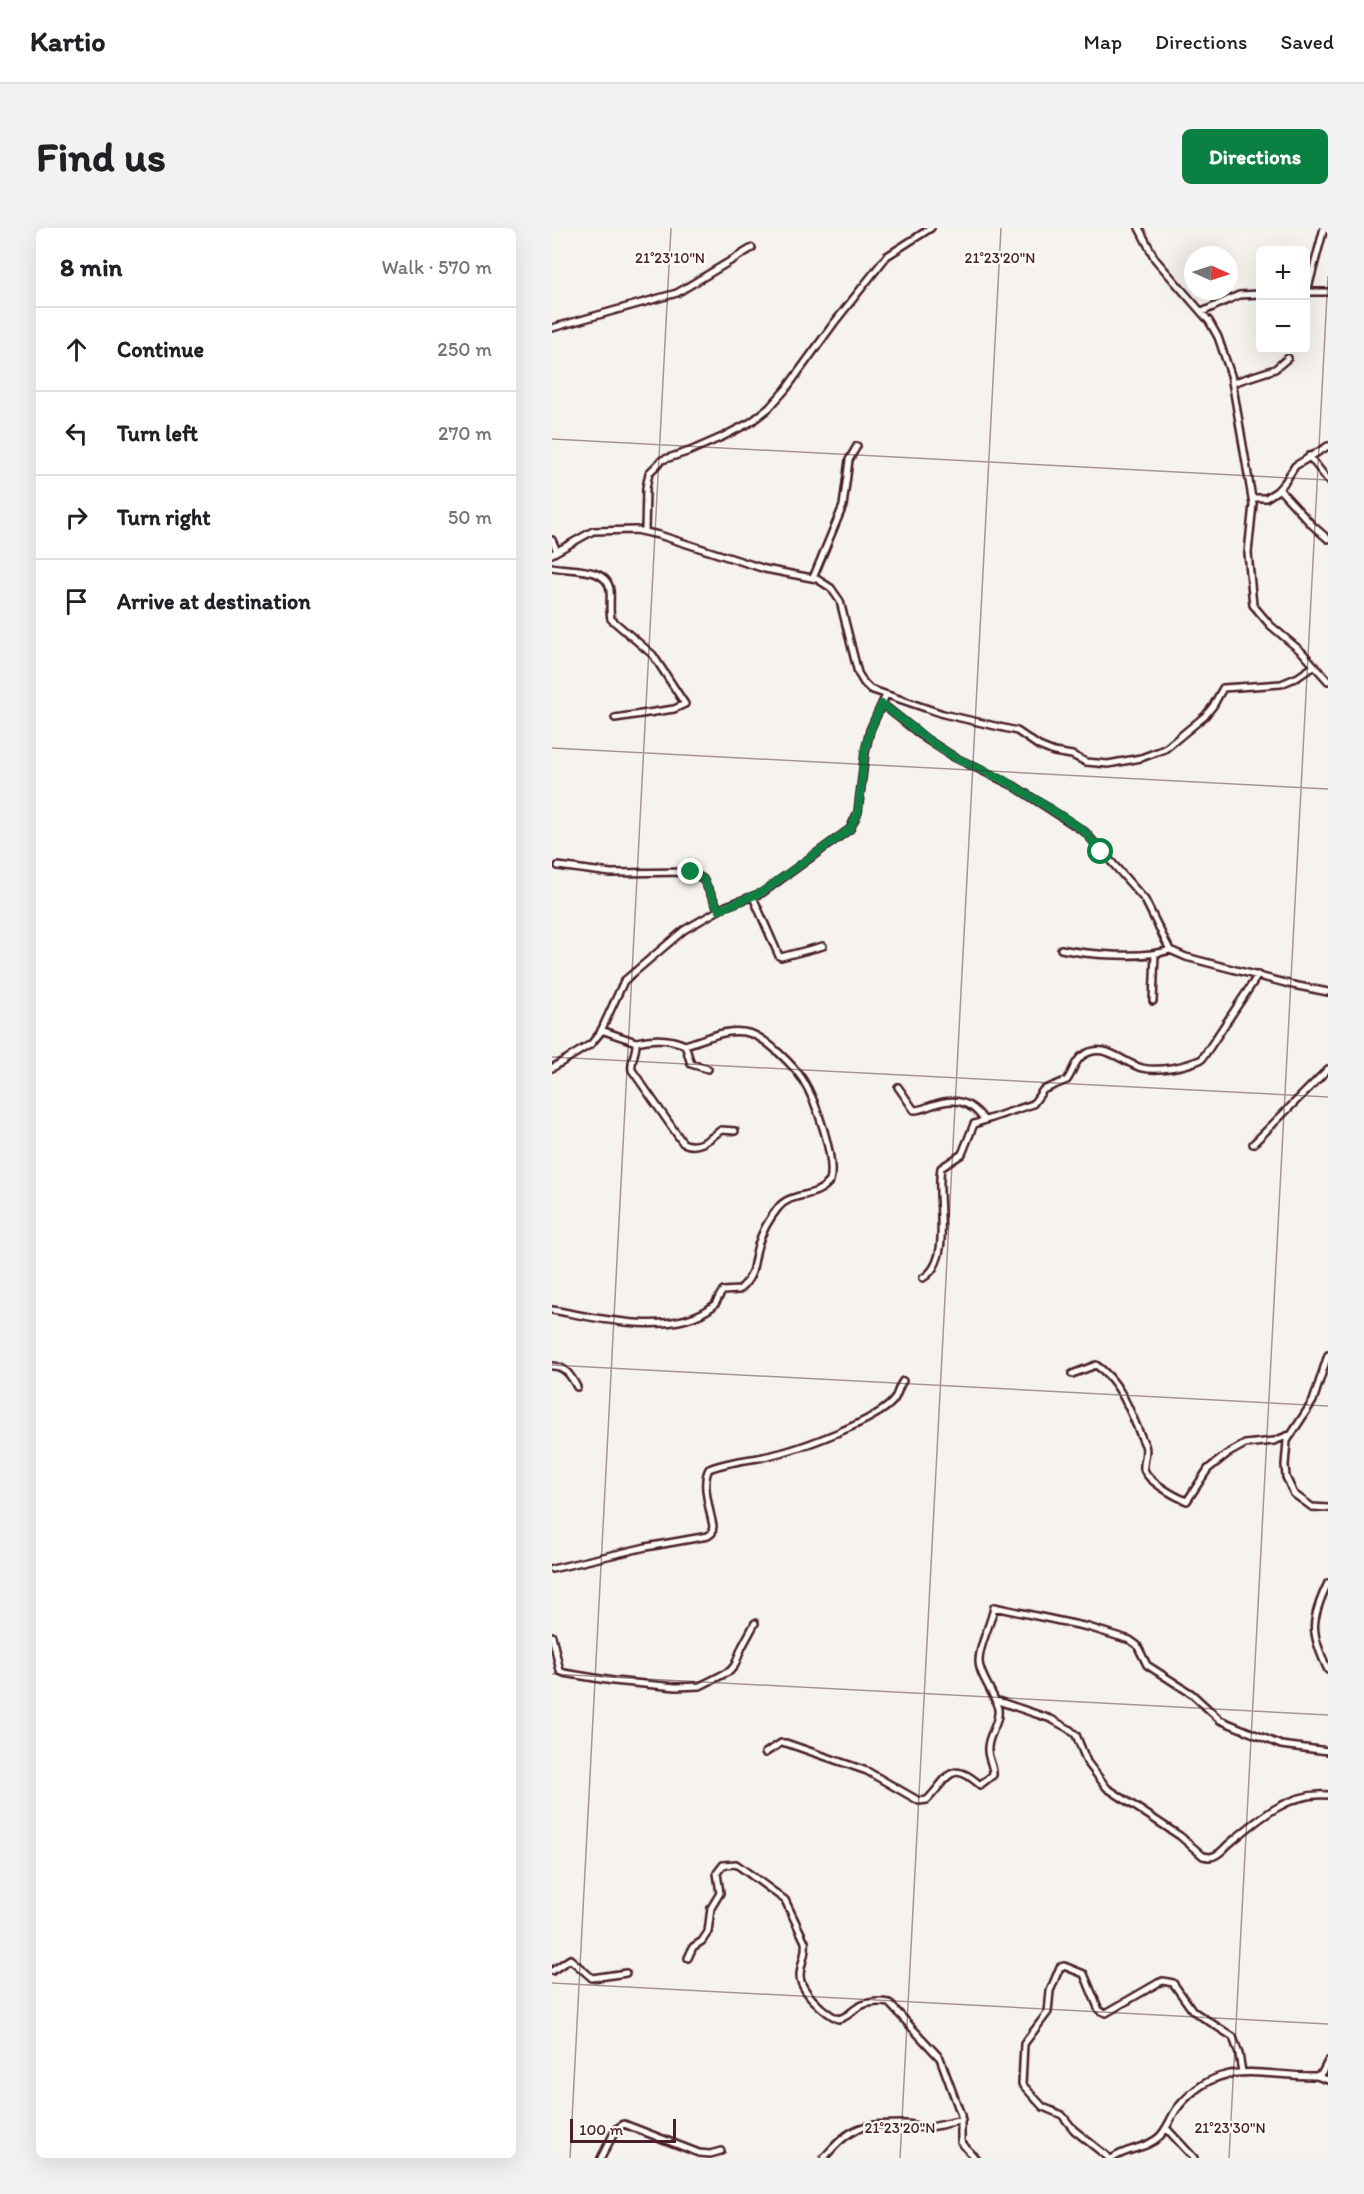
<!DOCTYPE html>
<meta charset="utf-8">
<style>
:root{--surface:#fff;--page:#f2f2f2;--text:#202124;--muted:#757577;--line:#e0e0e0;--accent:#0b8043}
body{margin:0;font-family:Itim,sans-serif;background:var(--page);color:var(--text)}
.controls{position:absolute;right:18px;top:18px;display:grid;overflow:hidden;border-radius:9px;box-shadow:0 6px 24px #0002}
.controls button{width:54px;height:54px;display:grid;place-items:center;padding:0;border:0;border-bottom:2px solid var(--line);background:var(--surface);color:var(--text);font:30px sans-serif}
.compass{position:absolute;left:632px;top:18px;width:54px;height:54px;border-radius:50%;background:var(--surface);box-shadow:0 6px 24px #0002;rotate:93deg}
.scale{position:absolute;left:18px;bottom:15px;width:106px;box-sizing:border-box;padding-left:6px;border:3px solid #4a1f2b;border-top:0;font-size:16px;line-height:21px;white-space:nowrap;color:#4a1f2b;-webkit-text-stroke:4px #fdfcf7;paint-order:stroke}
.stop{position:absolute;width:18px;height:18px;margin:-14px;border:4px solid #0b8043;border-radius:50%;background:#fff}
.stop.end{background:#0b8043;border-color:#fff;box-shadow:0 2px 6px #0008}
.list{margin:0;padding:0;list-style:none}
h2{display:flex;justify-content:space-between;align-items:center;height:78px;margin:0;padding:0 24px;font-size:26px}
h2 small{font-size:20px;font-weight:400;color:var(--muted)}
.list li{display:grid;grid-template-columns:39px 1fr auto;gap:18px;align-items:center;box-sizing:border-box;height:84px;padding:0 24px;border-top:2px solid var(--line)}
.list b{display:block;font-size:22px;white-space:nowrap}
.list em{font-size:20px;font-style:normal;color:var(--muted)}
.icon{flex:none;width:33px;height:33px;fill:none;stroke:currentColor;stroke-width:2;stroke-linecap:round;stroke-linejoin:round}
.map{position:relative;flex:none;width:776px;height:1930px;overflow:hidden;border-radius:9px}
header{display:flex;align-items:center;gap:36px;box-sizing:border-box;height:84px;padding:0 30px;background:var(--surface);border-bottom:2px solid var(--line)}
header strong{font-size:28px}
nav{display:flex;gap:33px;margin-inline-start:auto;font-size:21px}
.intro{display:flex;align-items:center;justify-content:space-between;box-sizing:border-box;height:144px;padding:0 36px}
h1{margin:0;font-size:42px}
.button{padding:15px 27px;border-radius:9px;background:var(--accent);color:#fff;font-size:21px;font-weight:700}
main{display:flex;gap:36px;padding:0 36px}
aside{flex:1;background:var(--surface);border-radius:9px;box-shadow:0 6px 24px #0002}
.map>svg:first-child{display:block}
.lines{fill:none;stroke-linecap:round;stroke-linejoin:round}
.minor-casing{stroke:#4a1f2b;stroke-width:10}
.minor{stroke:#fdfcf7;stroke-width:5}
.route{stroke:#0b8043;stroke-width:8}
.ticks{fill:none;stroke:#4a1f2b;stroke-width:1.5;stroke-opacity:0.45}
.ticks-label{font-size:15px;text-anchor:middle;fill:#4a1f2b;stroke:#fdfcf7;stroke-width:4.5;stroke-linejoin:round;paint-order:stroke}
</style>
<header>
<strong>Kartio</strong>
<nav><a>Map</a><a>Directions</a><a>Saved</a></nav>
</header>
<div class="intro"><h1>Find us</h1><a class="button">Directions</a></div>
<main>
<aside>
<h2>8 min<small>Walk · 570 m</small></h2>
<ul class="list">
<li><svg class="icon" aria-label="ahead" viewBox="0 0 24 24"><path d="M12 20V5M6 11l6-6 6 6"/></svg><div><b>Continue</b></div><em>250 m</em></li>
<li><svg class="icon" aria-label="left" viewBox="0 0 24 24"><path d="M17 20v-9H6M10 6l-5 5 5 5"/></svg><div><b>Turn left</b></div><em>270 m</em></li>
<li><svg class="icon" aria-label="right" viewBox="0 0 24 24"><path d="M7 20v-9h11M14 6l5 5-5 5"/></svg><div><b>Turn right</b></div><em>50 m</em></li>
<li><svg class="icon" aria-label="arrive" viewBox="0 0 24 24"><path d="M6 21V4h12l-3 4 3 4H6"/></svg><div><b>Arrive at destination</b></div></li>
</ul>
</aside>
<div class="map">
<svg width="776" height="1930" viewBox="0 0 776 1930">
<rect width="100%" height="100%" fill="#f6f3ef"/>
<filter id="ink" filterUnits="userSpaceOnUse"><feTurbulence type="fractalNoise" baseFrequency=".0167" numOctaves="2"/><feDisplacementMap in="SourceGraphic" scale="12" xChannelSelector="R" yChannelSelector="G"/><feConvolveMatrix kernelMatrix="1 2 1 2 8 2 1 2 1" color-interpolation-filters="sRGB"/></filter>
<g filter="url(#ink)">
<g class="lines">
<defs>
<path id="minor" d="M587,0L603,31L657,93L666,109L679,147L701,276L696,325L701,377L718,397L750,424L776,453
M754,64H776
M755,64L772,0
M650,84L687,67L708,66
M0,100L125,65L200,20
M680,155L723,141L736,130
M757,228L776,252
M727,261L760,297L776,311
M700,270H714L725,263L733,254L743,238L776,218
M93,303L94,260L97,245L110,232L138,223L170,209L199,194L217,180L234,161L282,95L335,28L379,0
M0,312L5,323
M0,326L41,303L84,302L107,307L213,341L265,351L279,360L288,373L306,445L312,455L318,461L391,486L465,503L487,518L502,524L520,527L534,534L556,536L589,530L613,521L653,488L661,478L671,460L729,456L746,449L762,438
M0,339C17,343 55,338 58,362C59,371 57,381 59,391L101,427L133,476L122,481L63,490
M261,350L291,278L297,232L305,218
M330,476L374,511L402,529L462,558L533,604L593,672L618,722L634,729L741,757L776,764
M6,638L59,645L139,644L151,651L167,682
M201,669L227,728L229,729L271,718
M509,721C537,727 592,731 618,722
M601,773L603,726
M49,802L84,814C85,824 78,833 80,842L131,915C146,922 158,911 169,902L183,903
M84,814C100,810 118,810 133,817L139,836L156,841
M0,840L39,816L48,805L72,753L132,702L174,678L210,665L298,601L306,584L313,525L318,502L334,467
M346,859L362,882C369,882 374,879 381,877C403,869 419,873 432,892
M701,916L776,841
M371,1050C402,1032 383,970 389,940L410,926L422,896L481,876L491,862L515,852C521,844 522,834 530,828C552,812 570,835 590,840C607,844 635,838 650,831L706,747
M0,1082C46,1090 121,1110 161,1078C166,1074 166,1068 171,1063L187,1062C204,1047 200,1038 206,1017C210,1004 217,991 226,980C239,963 263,972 278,953C284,930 264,873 251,852C242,838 216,812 200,806C178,798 154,811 133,817
M776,1127L761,1173L735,1213L733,1237L734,1249L742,1266L760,1279L776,1280
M0,1138C13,1138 19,1148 25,1159
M520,1146L544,1137C571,1155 580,1190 593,1217C596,1225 591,1233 592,1241C595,1253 624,1269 635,1273L656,1241L675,1226L693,1216L722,1213L740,1206
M0,1341L94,1319L156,1308L160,1305L161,1298C158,1282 149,1255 157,1241C176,1233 200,1232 220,1227C247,1221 324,1193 341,1173C346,1167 346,1159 351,1153
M776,1355C758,1392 758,1405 776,1442
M0,1408L8,1443L12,1445L61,1453L124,1459L148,1458L178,1443L183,1437L190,1419L203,1395
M443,1472L499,1491L517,1501L524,1507L535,1534L555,1560L628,1608L651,1628C656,1629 659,1630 664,1627C670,1624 673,1619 678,1615C705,1592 738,1563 776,1567
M213,1525L229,1515H234L315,1543L367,1573L375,1572C396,1551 398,1530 428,1557L441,1547C442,1538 435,1530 436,1520C436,1506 448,1496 446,1481C443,1465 427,1448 427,1433C427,1416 439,1397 442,1379L536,1399L578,1412L585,1417L595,1437L640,1466L668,1492L729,1517L776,1523
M136,1730L141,1719L150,1713L156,1704L159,1680L168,1665L165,1645L171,1637L184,1636L233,1672L253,1714C255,1726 248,1736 248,1748C248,1763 273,1785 286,1791C293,1790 297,1786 303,1781C313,1774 325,1773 337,1775L388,1830L409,1887V1914L423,1930
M0,1743L18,1731L40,1750L74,1745
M764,1848L776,1852
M614,1900L642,1930
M49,1930L64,1901L72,1896L147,1925L158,1926L169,1923
M272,1930C300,1896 312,1896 354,1896C361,1896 367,1900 373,1900C385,1898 398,1895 410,1892
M557,1930L522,1902L510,1887L491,1879L470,1856L472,1816L496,1784L498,1763L508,1739L512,1738L532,1746L547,1782L554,1785L606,1755L611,1753L621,1755L641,1783L681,1809L687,1826L690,1844
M561,1930C575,1920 594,1921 607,1909C616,1901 619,1887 627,1878C669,1828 708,1849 764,1848L770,1845L776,1833"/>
</defs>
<use href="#minor" class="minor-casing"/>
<use href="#minor" class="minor"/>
</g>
</g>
<g class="lines" filter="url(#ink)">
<path class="route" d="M139,644L151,651L167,682L210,664L298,601L306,584L313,520L321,495L330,476L375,511L402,529L454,553L524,597L533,604L549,624"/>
</g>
<path class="ticks" d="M0,211L776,252M0,520L776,561M0,829L776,869M0,1137L776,1178M0,1446L776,1487M0,1755L776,1796M18,1930L119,0M348,1930L449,0M677,1930L776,48"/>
<g class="ticks-label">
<text x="118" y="35">21°23'10"N</text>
<text x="448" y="35">21°23'20"N</text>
<text x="348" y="1905">21°23'20"N</text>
<text x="678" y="1905">21°23'30"N</text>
</g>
</svg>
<div class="controls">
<button>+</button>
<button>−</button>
</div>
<svg class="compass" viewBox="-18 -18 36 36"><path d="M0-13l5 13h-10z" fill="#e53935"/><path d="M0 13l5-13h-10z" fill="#757577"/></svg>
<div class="scale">100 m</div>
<div class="stop" style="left:549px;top:624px"></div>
<div class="stop end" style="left:139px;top:644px"></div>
</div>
</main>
